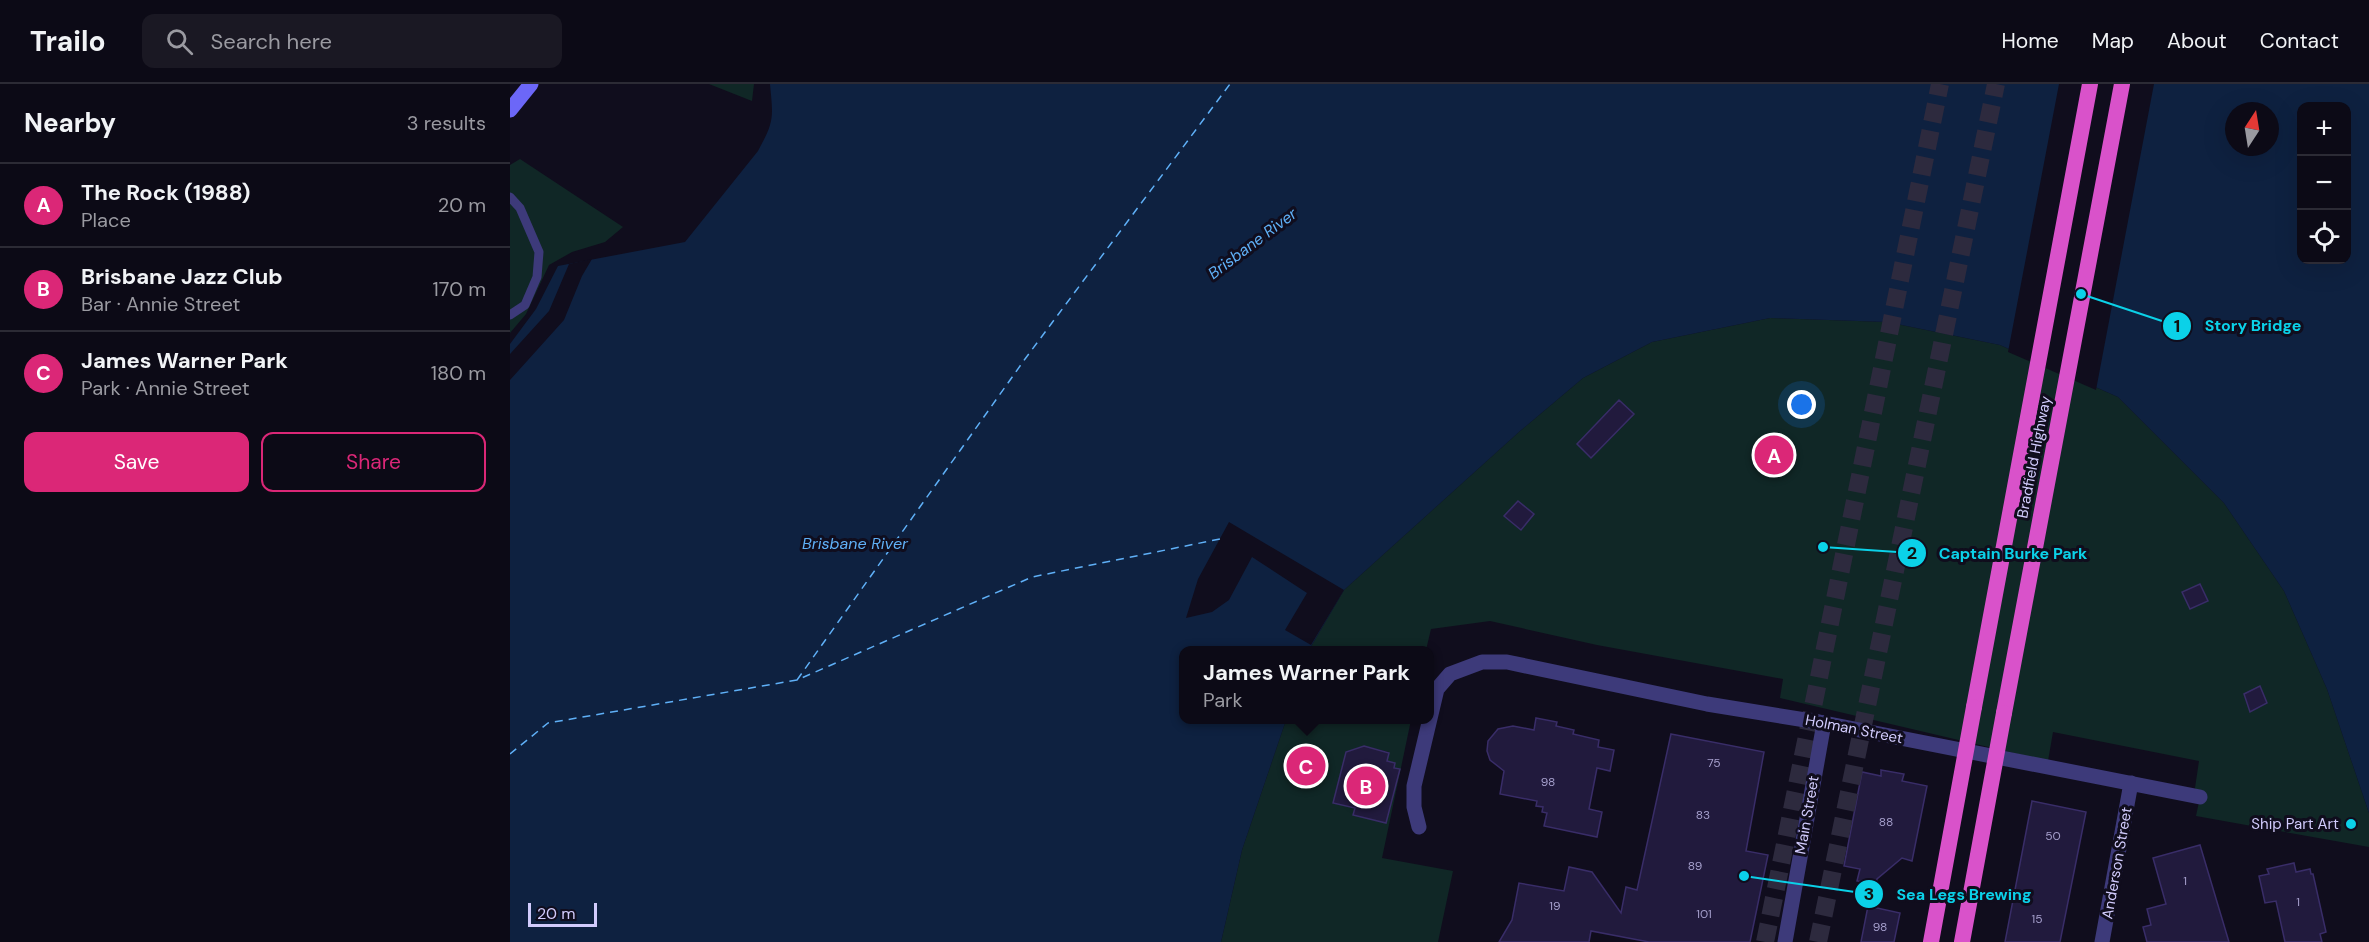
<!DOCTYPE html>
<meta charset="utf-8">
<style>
:root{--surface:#0c0a16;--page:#1a1823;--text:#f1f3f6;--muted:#9a9aa1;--line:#2c2b35;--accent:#db2777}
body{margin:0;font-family:"DM Sans",sans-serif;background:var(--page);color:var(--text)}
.controls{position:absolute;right:18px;top:18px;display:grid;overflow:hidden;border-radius:12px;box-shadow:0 6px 24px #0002}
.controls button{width:54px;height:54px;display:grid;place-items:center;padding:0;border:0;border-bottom:2px solid var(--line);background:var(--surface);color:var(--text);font:30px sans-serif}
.compass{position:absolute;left:1715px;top:18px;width:54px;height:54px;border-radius:50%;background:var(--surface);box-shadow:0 6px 24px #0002;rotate:12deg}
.scale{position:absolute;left:18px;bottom:15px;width:69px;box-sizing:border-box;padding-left:6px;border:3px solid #d1cbfc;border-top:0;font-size:16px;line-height:21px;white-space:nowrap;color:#d1cbfc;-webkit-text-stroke:4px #100d1d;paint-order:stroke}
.you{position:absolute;left:1292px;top:321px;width:21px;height:21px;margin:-15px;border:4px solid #fff;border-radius:50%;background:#1a73e8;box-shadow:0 0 0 9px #1a73e833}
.badge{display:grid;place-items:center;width:39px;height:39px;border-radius:50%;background:var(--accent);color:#fff;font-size:20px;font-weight:700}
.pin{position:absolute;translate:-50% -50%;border:3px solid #fff;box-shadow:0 2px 6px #0006}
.popup{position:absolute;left:669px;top:562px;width:255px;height:78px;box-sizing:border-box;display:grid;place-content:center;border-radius:12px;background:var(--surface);filter:drop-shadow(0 2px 4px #0005);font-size:20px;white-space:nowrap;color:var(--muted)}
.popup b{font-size:22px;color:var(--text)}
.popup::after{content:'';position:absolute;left:50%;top:100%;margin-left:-12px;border:12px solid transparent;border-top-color:var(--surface)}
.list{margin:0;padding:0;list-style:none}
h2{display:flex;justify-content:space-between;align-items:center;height:78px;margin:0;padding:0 24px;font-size:26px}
h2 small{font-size:20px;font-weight:400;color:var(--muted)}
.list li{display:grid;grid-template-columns:39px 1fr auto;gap:18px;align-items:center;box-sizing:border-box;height:84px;padding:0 24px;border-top:2px solid var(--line)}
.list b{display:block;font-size:22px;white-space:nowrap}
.list p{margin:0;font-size:20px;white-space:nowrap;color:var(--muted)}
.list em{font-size:20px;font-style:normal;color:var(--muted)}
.actions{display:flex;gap:12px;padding:18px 24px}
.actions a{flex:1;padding:14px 0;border:2px solid var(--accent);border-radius:12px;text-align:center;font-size:21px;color:var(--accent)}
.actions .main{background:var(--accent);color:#fff}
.icon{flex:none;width:33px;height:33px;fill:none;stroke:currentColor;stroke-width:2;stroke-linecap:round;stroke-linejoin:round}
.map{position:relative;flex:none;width:1859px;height:858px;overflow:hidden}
header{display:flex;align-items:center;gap:36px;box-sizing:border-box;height:84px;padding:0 30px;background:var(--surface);border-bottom:2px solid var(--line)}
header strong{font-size:28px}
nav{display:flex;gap:33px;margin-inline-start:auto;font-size:21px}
.search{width:420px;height:54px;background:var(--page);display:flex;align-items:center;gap:15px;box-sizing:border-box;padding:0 21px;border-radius:12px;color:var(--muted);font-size:22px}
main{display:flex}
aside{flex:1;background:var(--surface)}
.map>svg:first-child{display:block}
.green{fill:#102726;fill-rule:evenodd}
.water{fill:#0e2140;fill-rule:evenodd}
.pier{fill:#100d1d}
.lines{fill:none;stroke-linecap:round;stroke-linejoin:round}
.ferry{stroke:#5fb0f7;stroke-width:1.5;stroke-dasharray:8 6;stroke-linecap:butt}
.building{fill:#211a3d;stroke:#392d68;stroke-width:1.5}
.motorway-tunnel{stroke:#2d2a3e;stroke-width:18;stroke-dasharray:18 9;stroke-linecap:butt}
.service{stroke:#3d3a7a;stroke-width:9}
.minor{stroke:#3d3a7a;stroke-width:15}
.tertiary{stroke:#3d3a7a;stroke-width:15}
.secondary{stroke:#6c67f8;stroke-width:15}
.trunk{stroke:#d952ca;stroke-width:16}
.trunk-bridge{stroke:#d952ca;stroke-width:16}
.poi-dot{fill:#0bd1e8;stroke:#100d1d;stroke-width:2}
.labels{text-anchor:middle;stroke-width:6;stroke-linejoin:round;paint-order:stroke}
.number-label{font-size:12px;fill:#a59fcc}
.street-label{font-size:15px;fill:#d1cbfc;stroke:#100d1d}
.poi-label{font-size:15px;fill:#d1cbfc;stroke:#100d1d;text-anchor:end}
.water-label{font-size:16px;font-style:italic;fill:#5fb0f7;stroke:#100d1d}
.leader{fill:none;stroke:#0bd1e8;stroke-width:2}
.callout-dot{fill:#0bd1e8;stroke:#100d1d;stroke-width:2}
.mark-label{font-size:18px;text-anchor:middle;font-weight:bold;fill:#111}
.callout-label{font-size:16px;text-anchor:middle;font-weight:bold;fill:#0bd1e8;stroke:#100d1d;stroke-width:6;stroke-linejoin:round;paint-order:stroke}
</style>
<header>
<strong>Trailo</strong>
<div class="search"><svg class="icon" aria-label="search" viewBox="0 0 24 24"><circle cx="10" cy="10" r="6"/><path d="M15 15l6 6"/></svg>Search here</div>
<nav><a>Home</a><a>Map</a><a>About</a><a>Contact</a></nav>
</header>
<main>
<aside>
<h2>Nearby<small>3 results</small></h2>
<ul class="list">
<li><span class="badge">A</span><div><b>The Rock (1988)</b><p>Place</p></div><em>20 m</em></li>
<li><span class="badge">B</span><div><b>Brisbane Jazz Club</b><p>Bar · Annie Street</p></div><em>170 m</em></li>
<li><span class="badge">C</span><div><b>James Warner Park</b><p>Park · Annie Street</p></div><em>180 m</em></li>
</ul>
<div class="actions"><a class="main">Save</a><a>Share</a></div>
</aside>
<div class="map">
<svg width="1859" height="858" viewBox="0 0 1859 858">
<rect width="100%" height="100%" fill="#100d1d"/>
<path class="green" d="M199,0H244L242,17Z
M10,75L113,143L95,158L62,168L39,181L16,230L0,249V81Z
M1260,234L1377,238L1490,261L1608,313L1714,419L1774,507L1817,605L1859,729V763L1686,732L1690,713L1685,704L1689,677L1543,648L1538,677L1270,614L1273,595L1087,561L980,537L921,545L916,566H799L834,506L1010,347L1073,294L1142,258Z
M776,636H901L872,774L943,787L928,858H711L732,766ZM854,662L879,668L877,677L884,684L890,686L876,739L844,731L845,724L823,719L836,668Z"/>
<path class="water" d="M260,0H1859V729L1817,605L1774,507L1714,419L1608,313L1490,261L1377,238L1260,234L1142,258L1073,294L1010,347L834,506L799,566H673V636H776L732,766L711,858H0V260L26,225L48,182L175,158L248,67C265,36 263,33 260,0ZM1792,22H1836V176H1792ZM1724,27H1760V63H1724Z"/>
<path class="pier" d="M1549,0H1644L1586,306L1498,268Z
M82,175L72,192L54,236L0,296V270L39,227L59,180Z
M719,438L834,506L801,561L775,546L797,509L742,473L719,516L702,528L676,534L688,495Z"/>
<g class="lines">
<path class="ferry" d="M287,596L515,275L720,0
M0,670L38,639L287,596L522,493L710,455"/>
</g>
<path class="building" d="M1109,316L1124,330L1081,374L1067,360Z
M1008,417L1024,430L1011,446L994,432Z
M1690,500L1698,517L1680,525L1672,508Z
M1750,602L1757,619L1740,628L1734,610Z
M1026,634L1047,638L1046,642L1064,646L1063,650L1089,656L1088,663L1104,666L1100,687L1087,684L1079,725L1092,728L1087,753L1034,742L1037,729L1032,728L1033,723L1026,722L1027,717L990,710L994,687L980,676L977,667L978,657L988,645L1003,642L1024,646Z
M1161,650L1254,668L1236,767L1258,771L1240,858H1139L1081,847L1079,858H989L1002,836L1009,799L1054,807L1059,783L1082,788L1111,829L1116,803L1127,806Z
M854,662L879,669L877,677L885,679L884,684L890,685L876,739L843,731L845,724L823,719L836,668Z
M1371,686L1394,690L1392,697L1417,702L1402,777L1392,774L1367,795L1366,800L1347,797L1350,785L1334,782L1352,688L1371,692Z
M1522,717L1576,728L1550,858H1495Z
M1690,761L1719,858H1637L1633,843L1641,841L1637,825L1656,820L1643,774Z
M1784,779L1786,788L1800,785L1801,790H1803L1816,848L1810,850L1812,858H1775L1766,817L1755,819L1749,792L1759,790L1757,785Z
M1358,822L1390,829L1384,858H1351Z"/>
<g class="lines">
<path class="motorway-tunnel" d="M1255,858L1430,0
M1308,858L1486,0"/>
<path class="service" d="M0,113L10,124L29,168L27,193L15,221L0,231"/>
<path class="minor" d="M909,743L904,723V702L927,605L940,590L972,578H997L1197,620L1314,639L1690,713
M1592,858L1621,699"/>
<path class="tertiary" d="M1275,858L1314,639"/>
<path class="secondary" d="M0,26L21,0"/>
<path class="trunk" d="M1464,623L1580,0
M1494,629L1612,0"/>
<path class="trunk-bridge" d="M1421,858L1464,623
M1452,858L1494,629"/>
</g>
<circle class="poi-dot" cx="1841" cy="740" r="6"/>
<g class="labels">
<g class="number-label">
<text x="1204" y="683">75</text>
<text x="1038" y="702">98</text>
<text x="1193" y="735">83</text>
<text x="1376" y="742">88</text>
<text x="1543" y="756">50</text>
<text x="1185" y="786">89</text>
<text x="1675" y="801">1</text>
<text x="1788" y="822">1</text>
<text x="1045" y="826">19</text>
<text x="1194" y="834">101</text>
<text x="1527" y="839">15</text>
<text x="1370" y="847">98</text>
</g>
<g class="street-label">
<text transform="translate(1524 373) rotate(-79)" y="5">Bradfield Highway</text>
<text transform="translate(1344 645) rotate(11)" y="5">Holman Street</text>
<text transform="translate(1297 731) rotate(-80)" y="5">Main Street</text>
<text transform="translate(1607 779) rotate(-80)" y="5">Anderson Street</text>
</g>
<g class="poi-label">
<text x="1829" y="745">Ship Part Art</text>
</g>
<g class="water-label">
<text transform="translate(742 159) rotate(-37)" y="6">Brisbane River</text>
<text x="345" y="465">Brisbane River</text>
</g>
</g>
<path class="leader" d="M1571 210L1667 242M1313 463L1402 469M1234 792L1359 810"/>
<g class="callout-dot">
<circle cx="1571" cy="210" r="6"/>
<circle cx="1313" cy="463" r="6"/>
<circle cx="1234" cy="792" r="6"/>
<circle cx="1667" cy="242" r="15"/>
<circle cx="1402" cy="469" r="15"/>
<circle cx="1359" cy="810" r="15"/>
</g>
<g class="mark-label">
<text x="1667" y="248">1</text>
<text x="1402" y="475">2</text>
<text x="1359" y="816">3</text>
</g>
<g class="callout-label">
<text x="1743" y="247">Story Bridge</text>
<text x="1503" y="475">Captain Burke Park</text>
<text x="1454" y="816">Sea Legs Brewing</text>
</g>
</svg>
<div class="controls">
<button>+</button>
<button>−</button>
<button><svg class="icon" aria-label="locate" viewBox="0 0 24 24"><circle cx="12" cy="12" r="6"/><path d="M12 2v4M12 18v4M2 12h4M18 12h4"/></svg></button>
</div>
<svg class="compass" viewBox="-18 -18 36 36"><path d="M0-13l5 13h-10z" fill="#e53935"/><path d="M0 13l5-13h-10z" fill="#9a9aa1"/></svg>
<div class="scale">20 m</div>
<div class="you"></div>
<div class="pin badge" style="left:1264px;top:371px">A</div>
<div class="pin badge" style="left:856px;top:702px">B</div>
<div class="pin badge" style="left:796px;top:682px">C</div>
<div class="popup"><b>James Warner Park</b>Park</div>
</div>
</main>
